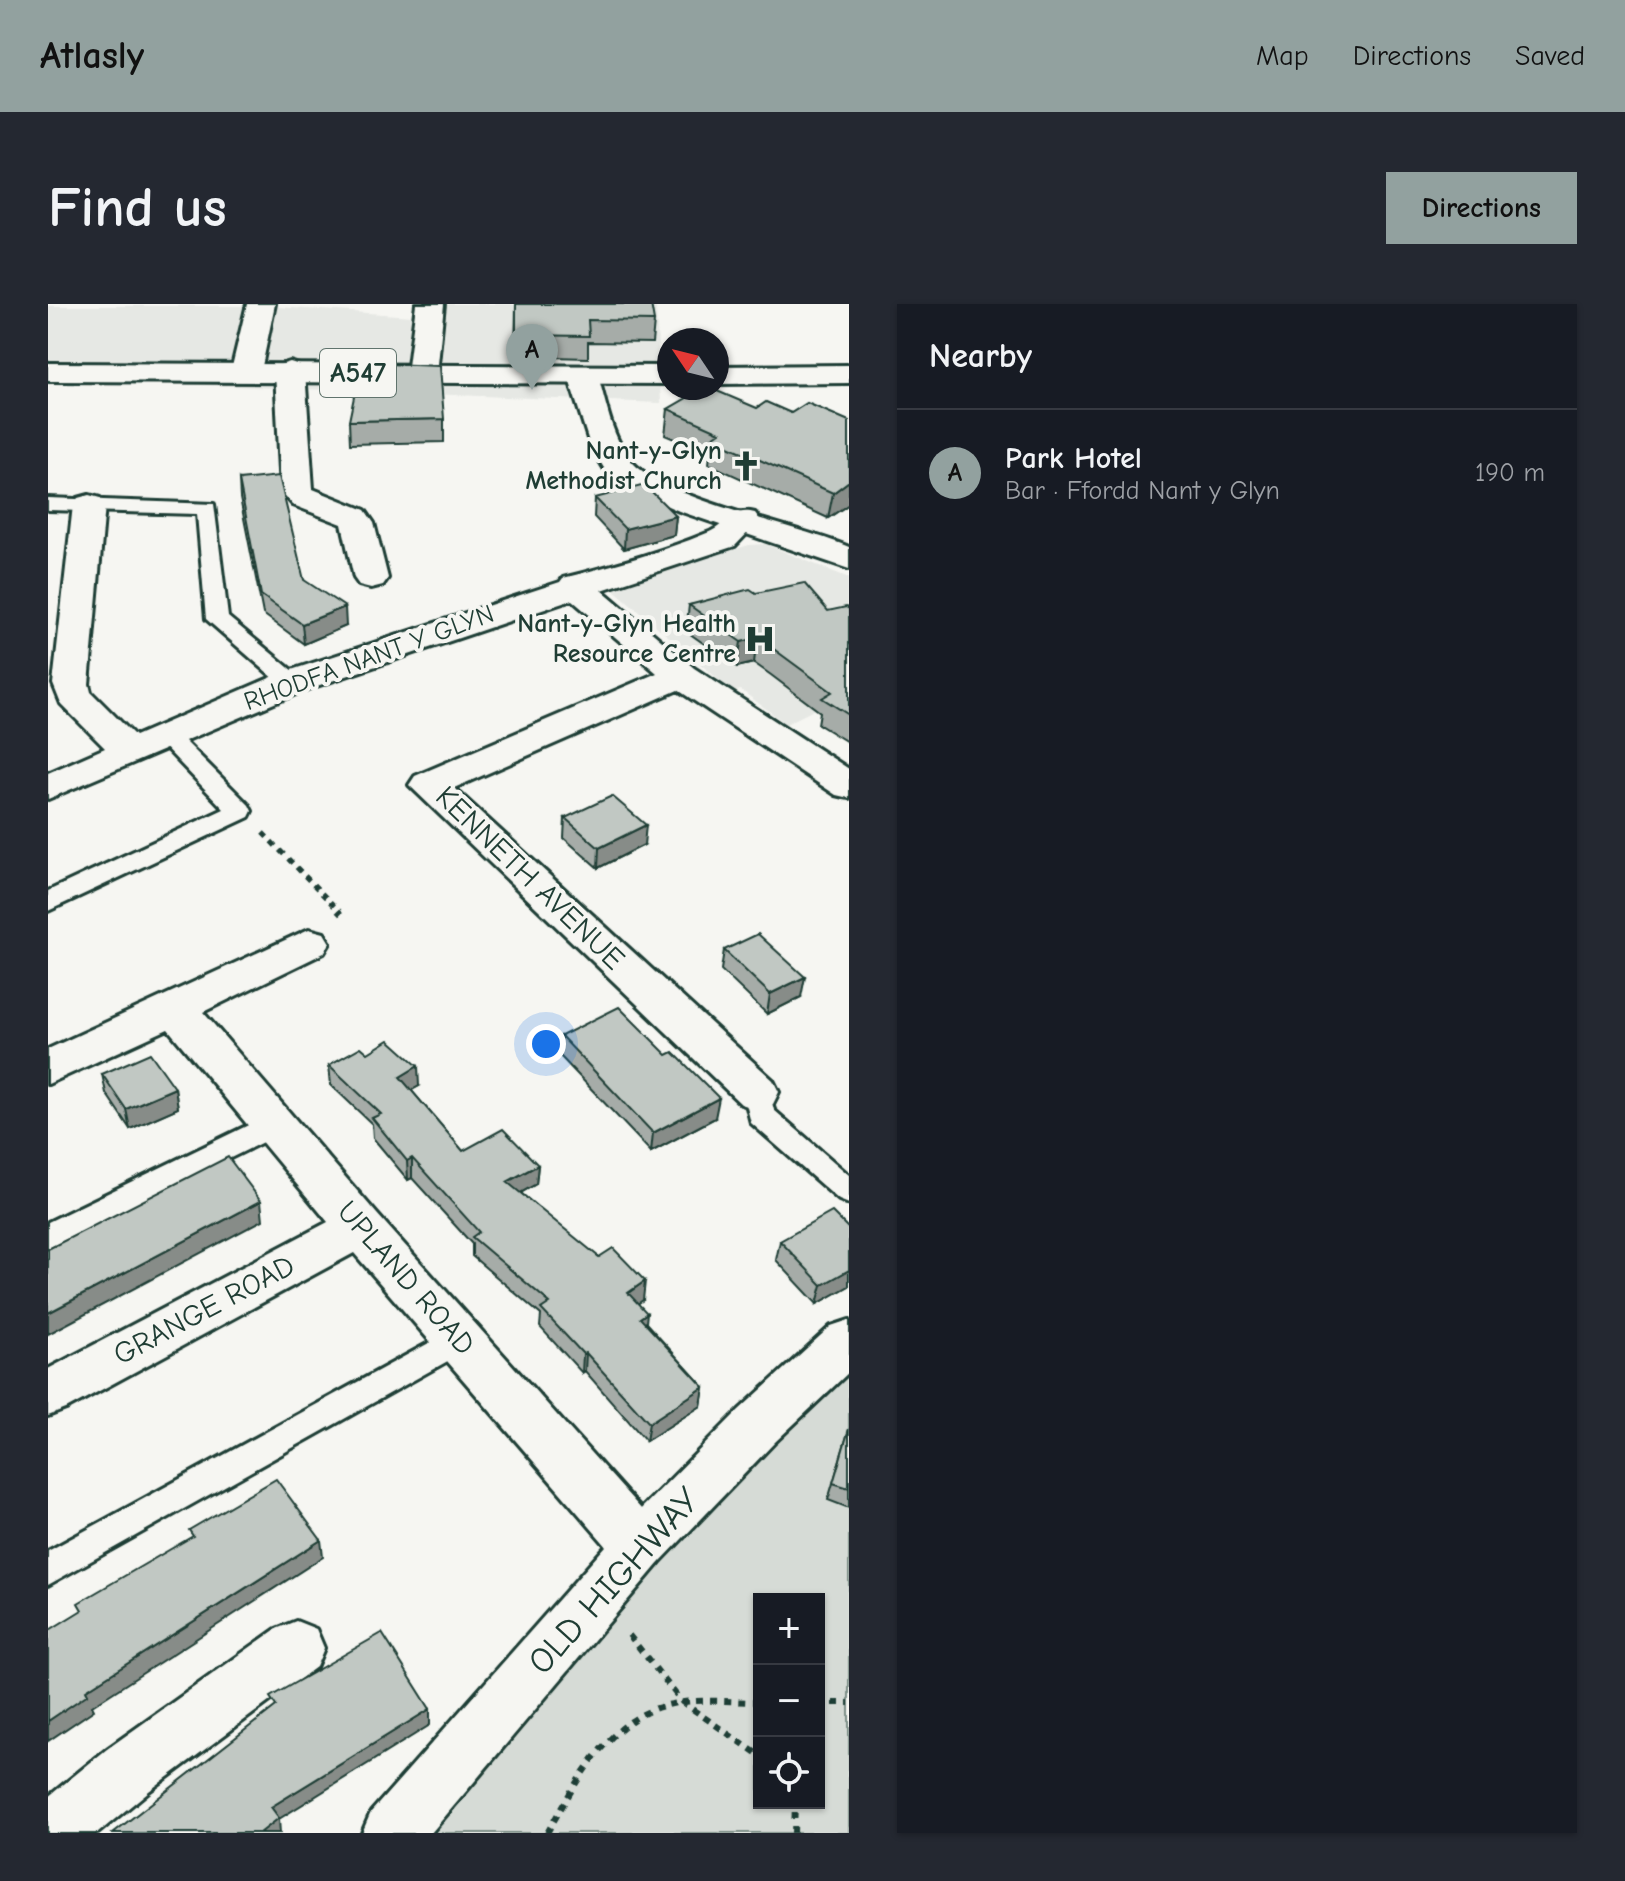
<!DOCTYPE html>
<meta charset="utf-8">
<style>
:root{--surface:#171b24;--page:#242831;--text:#f1f3f6;--muted:#9ea1a6;--line:#363941;--accent:#92a19f}
body{margin:0;font-family:"Comic Neue",sans-serif;background:var(--page);color:var(--text)}
.controls{position:absolute;right:24px;bottom:24px;display:grid;overflow:hidden;border-radius:0px;box-shadow:0 2px 6px #0004}
.controls button{width:72px;height:72px;display:grid;place-items:center;padding:0;border:0;border-bottom:2px solid var(--line);background:var(--surface);color:var(--text);font:40px sans-serif}
.compass{position:absolute;left:609px;top:24px;width:72px;height:72px;border-radius:50%;background:var(--surface);box-shadow:0 2px 6px #0004;rotate:305deg}
.you{position:absolute;left:498px;top:740px;width:28px;height:28px;margin:-20px;border:6px solid #fff;border-radius:50%;background:#1a73e8;box-shadow:0 0 0 12px #1a73e833}
.badge{display:grid;place-items:center;width:52px;height:52px;border-radius:50%;background:var(--accent);color:#111;font-size:26px;font-weight:700}
.pin{position:absolute;translate:-50% -66px;filter:drop-shadow(0 2px 4px #0008)}
.pin::after{content:'';position:absolute;top:42px;width:28px;height:24px;background:inherit;clip-path:polygon(0 0,100% 0,50% 100%)}
.list{margin:0;padding:0;list-style:none}
h2{display:flex;justify-content:space-between;align-items:center;height:104px;margin:0;padding:0 32px;font-size:34px}
h2 small{font-size:26px;font-weight:400;color:var(--muted)}
.list li{display:grid;grid-template-columns:52px 1fr auto;gap:24px;align-items:center;box-sizing:border-box;height:128px;padding:0 32px;border-top:2px solid var(--line)}
.list b{display:block;font-size:30px;white-space:nowrap}
.list p{margin:0;font-size:26px;white-space:nowrap;color:var(--muted)}
.list em{font-size:26px;font-style:normal;color:var(--muted)}
.icon{flex:none;width:44px;height:44px;fill:none;stroke:currentColor;stroke-width:2;stroke-linecap:round;stroke-linejoin:round}
.map{position:relative;flex:none;width:801px;height:1529px;overflow:hidden;border-radius:0px}
header{display:flex;align-items:center;gap:48px;box-sizing:border-box;height:112px;padding:0 40px;background:var(--accent);color:#111}
header strong{font-size:38px}
nav{display:flex;gap:44px;margin-inline-start:auto;font-size:28px}
.intro{display:flex;align-items:center;justify-content:space-between;box-sizing:border-box;height:192px;padding:0 48px}
h1{margin:0;font-size:56px}
.button{padding:20px 36px;border-radius:0px;background:var(--accent);color:#111;font-size:28px;font-weight:700}
main{display:flex;gap:48px;padding:0 48px}
aside{flex:1;background:var(--surface);border-radius:0px;box-shadow:0 2px 6px #0004}
.map>svg:first-child{display:block}
.built{fill:#e6e8e4}
.green{fill:#d6dbd6;stroke:#7a8c85;stroke-width:2;fill-rule:evenodd}
.lines{fill:none;stroke-linecap:round;stroke-linejoin:round}
.lane-casing{stroke:#1f3d34;stroke-width:6}
.street-casing{stroke:#1f3d34;stroke-width:6}
.secondary-casing{stroke:#1f3d34;stroke-width:6}
.primary-casing{stroke:#1f3d34;stroke-width:6}
.path-far1{stroke:#1f3d34;stroke-width:5;stroke-dasharray:6 6;stroke-linecap:butt}
.path{stroke:#1f3d34;stroke-width:6;stroke-dasharray:7 7;stroke-linecap:butt}
.lane{fill:#f6f6f2;fill-rule:evenodd}
.street{fill:#f6f6f2;fill-rule:evenodd}
.secondary{fill:#f6f6f2;fill-rule:evenodd}
.primary{fill:#f6f6f2;fill-rule:evenodd}
.wall{fill:#a6aca8;stroke:#1f3d34;stroke-width:2}
.shaded-wall{fill:#878c88;stroke:#1f3d34;stroke-width:2}
.building{fill:#c1c8c3;stroke:#1f3d34;stroke-width:2}
.labels{text-anchor:middle;dominant-baseline:central;stroke-width:8;stroke-linejoin:round;paint-order:stroke}
.far-poi-label{font-size:26px;font-weight:bold;fill:#1f3d34;stroke:#f6f6f2;text-anchor:end}
.far-street-label{font-size:26px;fill:#1f3d34;stroke:#f6f6f2}
.shield{fill:#f6f6f2;stroke:#60746d;stroke-width:2}
.shield-label{font-size:28px;font-weight:bold;fill:#1f3d34}
.street-label{font-size:30px;fill:#1f3d34;stroke:#f6f6f2}
.near-street-label{font-size:36px;fill:#1f3d34;stroke:#f6f6f2}
</style>
<header>
<strong>Atlasly</strong>
<nav><a>Map</a><a>Directions</a><a>Saved</a></nav>
</header>
<div class="intro"><h1>Find us</h1><a class="button">Directions</a></div>
<main>
<div class="map">
<svg width="801" height="1529" viewBox="0 0 801 1529">
<rect width="100%" height="100%" fill="#f6f6f2"/>
<filter id="ink" filterUnits="userSpaceOnUse"><feTurbulence type="fractalNoise" baseFrequency=".0125" numOctaves="2"/><feDisplacementMap in="SourceGraphic" scale="16" xChannelSelector="R" yChannelSelector="G"/><feConvolveMatrix kernelMatrix="1 2 1 2 8 2 1 2 1" color-interpolation-filters="sRGB"/></filter>
<g filter="url(#ink)">
<path class="built" d="M 382,0 L 613,0 L 608,4 L 613,99 L 0,75 L 0,2 L 213,2 L 380,13 Z
M 717,240 L 801,274 L 801,388 L 738,420 L 693,386 L 685,388 L 564,284 L 701,241 Z"/>
<path class="green" d="M 801,1037 L 801,1529 L 344,1529 ZM 711,1295 L 771,1295 L 771,1499 L 711,1499 Z"/>
<g class="lines">
<g class="lane-casing">
<path id="lane" d="M 0,194 L 166,200 L 180,313 L 252,373 L 255,378 L 252,383 L 236,383 L 158,315 L 149,210 L 0,206 Z
M 119,425 L 127,427 L 201,501 L 204,507 L 201,513 L 0,607 L 0,587 L 176,505 L 111,437 L 107,432 L 111,427 Z
M 709,777 L 719,780 L 726,806 L 801,871 L 801,900 L 791,896 L 703,819 L 695,788 L 699,780 Z
M 225,809 L 235,812 L 239,820 L 235,828 L 0,944 L 0,918 Z
M 412,1022 L 423,1026 L 428,1035 L 423,1044 L 0,1281 L 0,1247 Z"/>
</g>
<g class="street-casing">
<path id="street" d="M 199,0 L 227,0 L 213,67 L 208,73 L 188,73 L 183,67 Z
M 368,0 L 396,0 L 389,70 L 384,76 L 364,76 L 359,70 Z
M 242,58 L 252,61 L 257,67 L 265,185 L 317,206 L 326,219 L 340,274 L 335,281 L 323,284 L 311,281 L 306,274 L 294,220 L 245,201 L 233,187 L 227,67 L 232,61 Z
M 41,191 L 52,194 L 57,201 L 41,380 L 43,388 L 87,432 L 231,370 L 512,278 L 515,274 C 563,262 613,248 659,229 C 679,222 682,203 707,209 L 712,216 L 687,242 L 554,286 L 646,364 L 801,465 L 801,494 L 788,491 L 630,386 L 406,484 L 725,776 L 731,788 L 725,800 L 709,805 L 693,800 L 361,481 L 367,472 L 609,369 L 524,296 L 257,386 L 0,495 L 0,469 L 57,444 L 13,400 L 5,380 L 25,201 L 30,194 Z
M 261,625 L 276,629 L 282,639 L 276,649 L 155,708 L 329,910 L 611,1225 L 619,1242 L 611,1259 L 592,1267 L 573,1259 L 306,949 L 18,1105 L 0,1112 L 0,1065 L 280,918 L 120,725 L 0,780 L 0,745 Z
M 248,1317 L 268,1325 L 276,1344 L 268,1363 L 101,1487 L 50,1529 L 0,1529 L 0,1493 L 59,1445 L 228,1325 Z"/>
</g>
<g class="secondary-casing">
<path id="secondary" d="M 535,63 L 545,66 L 550,72 C 558,98 563,130 580,153 C 609,195 750,221 801,243 L 801,265 L 631,207 L 575,182 L 559,169 L 542,141 L 520,72 L 525,66 Z
M 801,1016 L 801,1068 L 727,1138 L 611,1259 L 383,1529 L 314,1529 L 323,1508 L 573,1225 L 691,1106 L 783,1022 Z"/>
</g>
<g class="primary-casing">
<path id="primary" d="M 0,59 L 621,62 L 621,80 L 0,77 Z
M 801,61 L 801,79 L 669,80 L 669,62 Z"/>
</g>
<path class="path-far1" d="M 215,529 L 292,608 L 287,613"/>
<path class="path" d="M 581,1331 L 634,1398 L 711,1451
M 771,1399 L 801,1399
M 499,1529 C 526,1482 557,1420 612,1403 C 644,1393 679,1398 711,1398
M 746,1529 L 747,1499"/>
<use href="#lane" class="lane"/>
<use href="#street" class="street"/>
<use href="#secondary" class="secondary"/>
<use href="#primary" class="primary"/>
</g>
<path class="wall" d="M 468,0 L 606,17 L 604,39 L 540,38 L 540,54 L 467,52 Z
M 709,104 L 801,117 L 801,200 L 780,214 L 661,160 L 662,150 L 617,131 L 620,105 Z
M 396,115 L 396,138 L 302,140 L 301,117 Z
M 191,176 L 256,276 L 298,322 L 256,340 L 215,310 L 192,194 Z
M 547,194 L 628,212 L 626,231 L 576,245 L 546,213 Z
M 708,289 L 780,307 L 801,305 L 801,439 L 770,420 L 772,408 L 723,371 L 706,359 L 689,363 L 638,327 L 641,301 Z
M 517,514 L 596,541 L 550,564 L 516,534 Z
M 676,646 L 753,693 L 719,710 L 673,666 Z
M 513,732 L 667,814 L 603,848 L 512,752 Z
M 281,761 L 371,782 L 363,786 L 415,847 L 490,861 L 488,880 L 473,889 L 595,996 L 590,999 L 598,1019 L 656,1083 L 653,1102 L 598,1137 L 537,1067 L 534,1069 L 492,1023 L 493,1011 L 424,952 L 424,940 L 364,874 L 360,876 L 325,834 L 324,820 L 283,781 Z
M 54,770 L 127,784 L 130,804 L 82,825 L 58,789 Z
M 801,925 L 801,982 L 769,1000 L 728,956 L 732,937 Z
M 801,1125 L 801,1204 L 780,1196 Z"/>
<path class="shaded-wall" d="M 801,177 L 801,200 L 780,214 L 785,189 Z
M 628,212 L 626,231 L 576,245 L 577,225 Z
M 297,303 L 298,322 L 256,340 L 254,320 Z
M 709,334 L 706,359 L 689,363 L 693,338 Z
M 598,521 L 596,541 L 550,564 L 551,544 Z
M 757,673 L 753,693 L 719,710 L 722,690 Z
M 370,762 L 371,782 L 352,793 L 352,773 Z
M 127,784 L 130,804 L 82,825 L 78,805 Z
M 671,794 L 667,814 L 603,848 L 605,829 Z
M 364,854 L 364,874 L 360,876 L 359,857 Z
M 490,861 L 488,880 L 458,897 L 459,878 Z
M 213,897 L 215,916 L 0,1030 L 0,1009 Z
M 801,966 L 801,982 L 769,1000 L 774,981 Z
M 597,977 L 595,996 L 578,1008 L 580,989 Z
M 599,1009 L 597,1028 L 592,1014 Z
M 538,1049 L 537,1067 L 534,1069 L 535,1050 Z
M 656,1083 L 653,1102 L 598,1137 L 601,1119 Z
M 273,1236 L 275,1253 L 44,1402 L 46,1406 L 0,1437 L 0,1417 L 38,1386 Z
M 382,1405 L 382,1421 L 231,1515 L 232,1529 L 212,1529 L 223,1503 Z"/>
<path class="building" d="M 468,0 L 603,0 L 606,17 L 540,16 L 541,32 L 468,31 Z
M 313,59 L 392,62 L 396,115 L 301,117 Z
M 656,84 L 662,84 L 709,104 L 718,98 L 743,109 L 759,99 L 801,117 L 801,177 L 785,189 L 663,134 L 672,128 L 620,105 Z
M 231,172 L 256,276 L 297,303 L 254,320 L 213,291 L 191,176 Z
M 597,181 L 628,212 L 577,225 L 547,194 Z
M 756,279 L 780,307 L 798,303 L 801,305 L 801,411 L 774,394 L 784,388 L 727,346 L 709,334 L 693,338 L 641,301 L 702,285 L 708,289 Z
M 564,492 L 598,521 L 551,544 L 517,514 Z
M 710,630 L 757,673 L 722,690 L 676,646 Z
M 571,703 L 619,751 L 625,748 L 671,794 L 605,829 L 513,732 Z
M 341,736 L 370,762 L 352,773 L 415,847 L 455,825 L 490,861 L 459,878 L 551,953 L 565,944 L 597,977 L 580,989 L 599,1009 L 592,1014 L 656,1083 L 601,1119 L 538,1049 L 535,1050 L 493,1005 L 502,999 L 424,933 L 431,928 L 364,854 L 359,857 L 324,814 L 333,810 L 281,761 L 313,743 L 320,749 Z
M 102,749 L 127,784 L 78,805 L 54,770 Z
M 180,853 L 213,897 L 0,1009 L 0,945 Z
M 784,908 L 801,925 L 801,966 L 774,981 L 732,937 Z
M 801,1125 L 801,1184 L 785,1179 Z
M 228,1175 L 273,1236 L 38,1386 L 40,1390 L 0,1417 L 0,1327 L 34,1306 L 30,1299 L 145,1232 L 141,1226 Z
M 334,1329 L 382,1405 L 223,1503 L 231,1514 L 212,1529 L 65,1529 L 228,1402 L 222,1393 Z"/>
</g>
<defs>
<g id="church-bare" transform="scale(2.4)"><path d="M-1.2-6h2.4v3.5h3.3v2.4h-3.3V6h-2.4V-.1h-3.3v-2.4h3.3Z" fill="#1f3d34" stroke="#f6f6f2" stroke-width="2.5" paint-order="stroke"/></g>
<g id="hospital-bare" transform="scale(2.4)"><path d="M-5-5h3v3.5h4V-5h3V5h-3V1.5h-4V5h-3Z" fill="#1f3d34" stroke="#f6f6f2" stroke-width="2.5" paint-order="stroke"/></g>
</defs>
<g fill-rule="evenodd">
<use href="#church-bare" x="698" y="162"/>
<use href="#hospital-bare" x="712" y="335"/>
</g>
<g class="labels">
<g class="far-poi-label">
<text x="674" y="147">Nant-y-Glyn<tspan x="674" dy="30">Methodist Church</tspan></text>
<text x="688" y="320">Nant-y-Glyn Health<tspan x="688" dy="30">Resource Centre</tspan></text>
</g>
<g class="far-street-label">
<text transform="translate(321 354) rotate(-20)">RHODFA NANT Y GLYN</text>
</g>
<rect class="shield" x="272" y="45" width="76" height="48" rx="6"/>
<g class="shield-label">
<text x="310" y="69">A547</text>
</g>
<g class="street-label">
<text transform="translate(482 574) rotate(44)">KENNETH AVENUE</text>
<text transform="translate(358 974) rotate(49)">UPLAND ROAD</text>
<text transform="translate(156 1006) rotate(-28)">GRANGE ROAD</text>
</g>
<g class="near-street-label">
<text transform="translate(566 1277) rotate(-48)">OLD HIGHWAY</text>
</g>
</g>
</svg>
<div class="controls">
<button>+</button>
<button>−</button>
<button><svg class="icon" aria-label="locate" viewBox="0 0 24 24"><circle cx="12" cy="12" r="6"/><path d="M12 2v4M12 18v4M2 12h4M18 12h4"/></svg></button>
</div>
<svg class="compass" viewBox="-18 -18 36 36"><path d="M0-13l5 13h-10z" fill="#e53935"/><path d="M0 13l5-13h-10z" fill="#9ea1a6"/></svg>
<div class="you"></div>
<div class="pin badge" style="left:484px;top:86px">A</div>
</div>
<aside>
<h2>Nearby<small></small></h2>
<ul class="list">
<li><span class="badge">A</span><div><b>Park Hotel</b><p>Bar · Ffordd Nant y Glyn</p></div><em>190 m</em></li>
</ul>
</aside>
</main>
